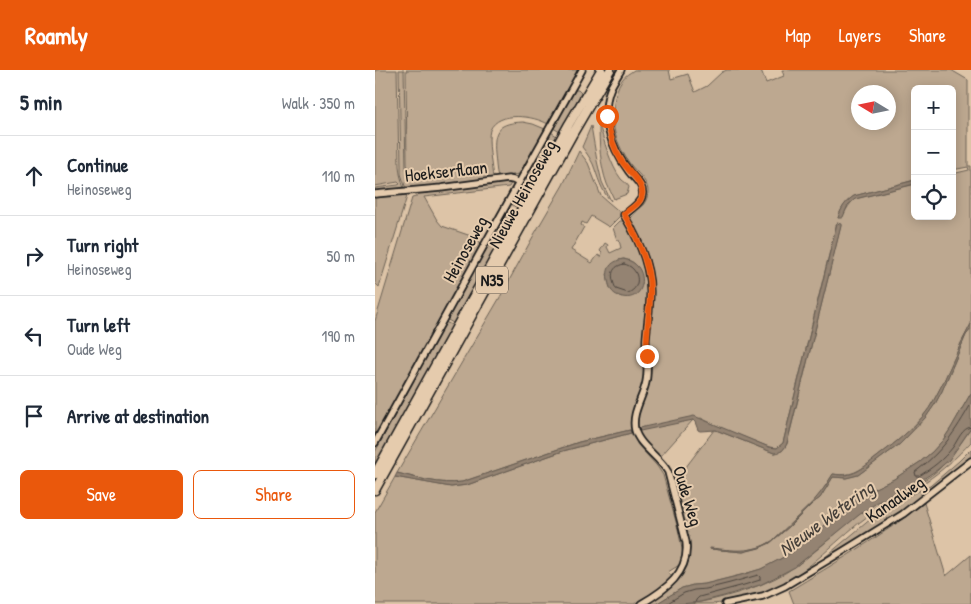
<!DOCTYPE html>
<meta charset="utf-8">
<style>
:root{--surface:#fff;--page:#f6f6f7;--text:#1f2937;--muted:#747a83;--line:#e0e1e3;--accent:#ea580c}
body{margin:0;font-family:"Patrick Hand",sans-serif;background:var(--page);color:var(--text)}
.controls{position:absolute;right:15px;top:15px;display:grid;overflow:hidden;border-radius:8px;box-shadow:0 2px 12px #0003}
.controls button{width:45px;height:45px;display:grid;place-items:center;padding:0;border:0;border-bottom:1px solid var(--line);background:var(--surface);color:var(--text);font:25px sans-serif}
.compass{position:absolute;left:476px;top:15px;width:45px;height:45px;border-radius:50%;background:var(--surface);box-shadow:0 2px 12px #0003;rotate:280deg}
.stop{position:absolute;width:15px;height:15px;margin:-11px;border:4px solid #ea580c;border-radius:50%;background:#fff}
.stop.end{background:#ea580c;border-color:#fff;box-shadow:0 1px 5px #0008}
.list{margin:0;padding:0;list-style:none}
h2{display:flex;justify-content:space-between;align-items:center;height:65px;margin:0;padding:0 20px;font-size:21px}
h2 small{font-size:16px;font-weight:400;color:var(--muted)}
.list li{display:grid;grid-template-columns:32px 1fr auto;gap:15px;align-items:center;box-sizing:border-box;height:80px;padding:0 20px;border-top:1px solid var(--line)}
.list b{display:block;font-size:19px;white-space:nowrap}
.list p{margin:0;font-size:16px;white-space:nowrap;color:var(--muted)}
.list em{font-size:16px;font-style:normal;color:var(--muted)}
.actions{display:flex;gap:10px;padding:15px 20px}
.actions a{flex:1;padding:11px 0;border:1px solid var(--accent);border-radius:8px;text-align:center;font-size:18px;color:var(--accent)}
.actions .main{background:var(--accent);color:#fff}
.icon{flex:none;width:28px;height:28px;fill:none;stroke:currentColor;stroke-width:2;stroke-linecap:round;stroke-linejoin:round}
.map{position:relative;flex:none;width:596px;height:534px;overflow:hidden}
header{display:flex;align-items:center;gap:30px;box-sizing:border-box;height:70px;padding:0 25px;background:var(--accent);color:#fff}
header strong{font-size:24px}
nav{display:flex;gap:28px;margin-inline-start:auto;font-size:18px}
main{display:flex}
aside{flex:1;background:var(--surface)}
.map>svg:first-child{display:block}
.green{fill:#bda890;stroke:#6c6256;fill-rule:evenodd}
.water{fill:#948372;stroke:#645a50}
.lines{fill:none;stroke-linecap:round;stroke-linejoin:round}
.shore{stroke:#4c453e;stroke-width:1}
.minor-casing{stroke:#1c1c1c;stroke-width:9}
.highway-casing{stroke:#1c1c1c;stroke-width:11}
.minor{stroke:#e5cbad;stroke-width:5.5}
.highway{stroke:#e5cbad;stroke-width:8}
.route{stroke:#ea580c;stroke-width:6}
.labels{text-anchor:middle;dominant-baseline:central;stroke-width:4;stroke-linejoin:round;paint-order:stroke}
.shield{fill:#e5cbad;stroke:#585048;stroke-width:1}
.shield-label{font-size:16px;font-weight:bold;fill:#1c1c1c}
.street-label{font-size:18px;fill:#1c1c1c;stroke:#e5cbad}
.water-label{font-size:19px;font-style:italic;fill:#46403a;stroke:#e5cbad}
</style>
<header>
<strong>Roamly</strong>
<nav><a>Map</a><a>Layers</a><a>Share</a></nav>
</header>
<main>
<aside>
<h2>5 min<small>Walk · 350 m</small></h2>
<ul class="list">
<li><svg class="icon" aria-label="ahead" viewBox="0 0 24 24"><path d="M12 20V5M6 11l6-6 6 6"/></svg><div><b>Continue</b><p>Heinoseweg</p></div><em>110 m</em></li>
<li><svg class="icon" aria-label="right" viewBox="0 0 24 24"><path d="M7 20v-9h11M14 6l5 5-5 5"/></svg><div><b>Turn right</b><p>Heinoseweg</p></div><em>50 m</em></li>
<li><svg class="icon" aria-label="left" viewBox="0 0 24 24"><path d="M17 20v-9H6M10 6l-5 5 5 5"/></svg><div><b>Turn left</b><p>Oude Weg</p></div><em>190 m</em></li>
<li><svg class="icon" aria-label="arrive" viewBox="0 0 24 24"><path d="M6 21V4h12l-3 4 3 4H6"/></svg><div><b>Arrive at destination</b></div></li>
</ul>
<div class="actions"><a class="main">Save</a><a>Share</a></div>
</aside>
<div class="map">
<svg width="596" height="534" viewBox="0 0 596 534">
<rect width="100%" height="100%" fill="#ddc4a7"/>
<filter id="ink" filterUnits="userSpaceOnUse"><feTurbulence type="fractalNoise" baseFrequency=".02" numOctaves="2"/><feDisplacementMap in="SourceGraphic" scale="10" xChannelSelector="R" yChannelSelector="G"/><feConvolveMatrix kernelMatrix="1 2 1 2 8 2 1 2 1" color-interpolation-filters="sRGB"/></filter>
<g filter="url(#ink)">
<path class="green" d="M 0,0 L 22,0 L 24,96 L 25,104 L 29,119 L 0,122 L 0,118 L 23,115 L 25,114 L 23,112 L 0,116 Z
M 24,0 L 29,0 L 31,99 L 38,112 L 39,111 L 33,100 L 32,94 L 31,0 L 204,0 L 173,54 C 159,46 124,40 115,60 C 112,69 117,98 118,108 L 31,119 L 26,104 L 26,96 Z
M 259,0 L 294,0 L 296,9 L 313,4 L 320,22 L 332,16 L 347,2 L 352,0 L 386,0 L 391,13 L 409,6 L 407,0 L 576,0 L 593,10 L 593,96 L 596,96 L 596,254 C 582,278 573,306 559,330 C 547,353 522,371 502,387 C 486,399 479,407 458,404 L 449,418 L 441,429 L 397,471 L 386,477 L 368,481 L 335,479 L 368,482 L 384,478 L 395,473 L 415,456 L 438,433 L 445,428 L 458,407 L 471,408 L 483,405 L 525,374 L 551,347 L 560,334 L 567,321 L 591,265 L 596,259 L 596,323 L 576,358 L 568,370 L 557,382 L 545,392 L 519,409 L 492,422 L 425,476 L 402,491 L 386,499 L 366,505 L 330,514 L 318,515 L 307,518 L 281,534 L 269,534 C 275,530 284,526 290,521 C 298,514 313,494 314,483 L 298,414 L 339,360 L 341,360 L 399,383 L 407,381 L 412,374 L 466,155 L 462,153 L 461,156 L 408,373 L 402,378 L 394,377 L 346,358 L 326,348 L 318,350 L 285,387 L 266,367 L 262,361 L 261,352 L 263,341 L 273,313 L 274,249 L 272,188 L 263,164 L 255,148 C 263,141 274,132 273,120 C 272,110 261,102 255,94 C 249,85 243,74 240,63 C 236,49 238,22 247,10 C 250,5 255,3 259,0 ZM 540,19 L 577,19 L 577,100 L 593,97 L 594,100 L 577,104 L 577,146 L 540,146 L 540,114 L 480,129 C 472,135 471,144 463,148 C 466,138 471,131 479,126 L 540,110 ZM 483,22 L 514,22 L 514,52 L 483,52 Z
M 199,20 L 203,20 L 206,23 L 185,62 L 178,58 Z
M 148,52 L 158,54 L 170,59 L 145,104 L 123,107 C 121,100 121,92 120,84 C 118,59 124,53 148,52 Z
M 224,53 C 228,69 236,96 246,109 C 249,112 252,113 254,117 L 252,124 L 239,129 C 237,124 234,119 232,114 C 225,95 224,73 224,53 Z
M 216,56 L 222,91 L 227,112 L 236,131 C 226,121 223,107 218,94 C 215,88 211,82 207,77 Z
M 176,62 L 183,67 L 143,139 L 136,134 Z
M 204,81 L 213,93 L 226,126 L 247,144 L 234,157 L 216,146 L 211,154 L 207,152 L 206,155 L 209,157 L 196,180 L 217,193 L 223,185 L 226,187 L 227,183 L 225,181 L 230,173 L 233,175 L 232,177 L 235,183 L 246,178 L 244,170 L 242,170 L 238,158 L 245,151 L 250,151 C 264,174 273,200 272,227 C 272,242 268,257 268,273 C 268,285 271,298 269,311 C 267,321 260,330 259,340 C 258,351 263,363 262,374 L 282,396 L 288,405 L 303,459 L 308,484 L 307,491 L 306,494 L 293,502 L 297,507 L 282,520 L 259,534 L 0,534 L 0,442 L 20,407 L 76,417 L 92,415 L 188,381 L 256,363 L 255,360 L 204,372 L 87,412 C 65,415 43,408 22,403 L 124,229 L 160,163 L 188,115 ZM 249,189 C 257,191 261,193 265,201 L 247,227 C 233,221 235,217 232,204 L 243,190 Z
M 137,111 L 134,117 L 49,127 L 62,150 L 67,156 L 99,167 L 106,173 L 73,237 L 0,369 L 0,251 L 37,128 L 41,127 L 41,122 Z
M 33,123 L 4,217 L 0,213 L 0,127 Z
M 133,138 L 141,142 L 80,254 L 71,249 L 131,139 Z
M 70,252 L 79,256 L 0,399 L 0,382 Z
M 596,358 L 596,372 C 582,387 567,401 550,412 C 532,423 513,431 497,443 C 463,467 435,502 397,520 C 383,527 353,533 337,534 C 327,534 317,534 307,534 C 313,533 319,533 326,532 C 357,526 396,514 421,496 C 449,476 473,450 502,432 C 522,421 546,415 563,400 C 574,390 588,371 596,358 Z
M 596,379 L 596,386 L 565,411 L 510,453 L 449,488 L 503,443 L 532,426 L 555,416 L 584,391 Z
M 549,433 L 571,506 L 596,485 L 596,534 L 419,534 L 414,521 C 460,493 507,466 549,433 Z"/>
<path class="water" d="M 540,110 L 540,114 L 480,129 L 473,135 L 468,147 L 466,148 L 463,148 C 466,138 471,131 479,126 Z
M 462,153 L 466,154 L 466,156 L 412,373 C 410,379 406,383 399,383 L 341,360 L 325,361 L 323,360 L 320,352 L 318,350 L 265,361 L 264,358 L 319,346 L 394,377 L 402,378 L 408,373 Z
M 248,189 C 277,193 272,236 244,226 C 236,223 235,218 233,211 C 231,198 235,192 248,189 Z
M 596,254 L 596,259 L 591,265 L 567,321 L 560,334 L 551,347 L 525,374 L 483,405 L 471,408 L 458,407 L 445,428 L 438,433 L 415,456 L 395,473 L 384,478 L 368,482 L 335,479 L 335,478 C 358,480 376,484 397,471 C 419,451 443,431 458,404 C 479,408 486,399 502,387 C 522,371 547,353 559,330 C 573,306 582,278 596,254 Z
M 596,323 L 596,358 L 574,390 L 562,400 L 548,409 L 503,432 L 484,445 L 420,497 L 385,515 L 349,526 L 325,532 L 307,534 L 281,534 L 307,518 L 318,515 L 330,514 L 366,505 L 386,499 L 411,486 L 492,422 L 519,409 L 545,392 L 557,382 L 568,370 L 576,358 Z
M 255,360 L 256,363 L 188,381 L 92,415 L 76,417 L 20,407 L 22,403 C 43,408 65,415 87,412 L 204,372 Z"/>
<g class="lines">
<path class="shore" d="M 249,194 C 264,197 268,217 253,223 L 241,219 C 236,208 234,197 249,194 Z
M 596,334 C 580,362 567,382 540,402 L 541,406 L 544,406 C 557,398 568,390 578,377 C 583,370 587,358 596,357
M 291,534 L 309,523 L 319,520 L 331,519 L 355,513 L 383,505 L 385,507 L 385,510 L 369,515 L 324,527 L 321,530 L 320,534"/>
<g class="minor-casing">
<path id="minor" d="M 246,0 C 243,5 239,11 236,17 C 224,45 236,77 253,100 C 258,108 270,115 267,126 C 265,134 255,140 249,145 C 263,168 276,196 275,224 C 275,239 272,254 271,270 C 271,283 274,298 271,312 C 268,328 256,343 260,360 C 264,376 285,387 293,402 L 311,472 C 315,503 290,520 266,534
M 0,124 L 66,118 L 133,109 L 138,110 L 144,113
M 0,373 L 132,134 L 207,0
M 350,534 L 388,526 L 410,516 L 465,483 L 528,444 L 596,391"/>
</g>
<g class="highway-casing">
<path id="highway" d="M 0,404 L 194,54 L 226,0
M 0,420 L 197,65 L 235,0"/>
</g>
<use href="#minor" class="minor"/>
<use href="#highway" class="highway"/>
</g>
</g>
<g class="lines" filter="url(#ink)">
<path class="route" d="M 232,46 C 234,62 237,76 246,90 C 252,100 270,115 267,125 C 266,134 255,139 249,144 C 263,168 276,197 275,224 C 275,245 270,265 272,286"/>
</g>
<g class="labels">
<rect class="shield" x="101" y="196.5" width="32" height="27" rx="4"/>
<g class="shield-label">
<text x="117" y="210">N35</text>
</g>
<g class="street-label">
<text transform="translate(71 101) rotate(-6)">Hoekserflaan</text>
<text transform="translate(147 124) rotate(-61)">Nieuwe Heinoseweg</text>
<text transform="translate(90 179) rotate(-61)">Heinoseweg</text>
<text transform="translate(313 426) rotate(73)">Oude Weg</text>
<text transform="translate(520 429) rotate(-35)">Kanaalweg</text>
</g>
<g class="water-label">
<text transform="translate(451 448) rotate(-36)">Nieuwe Wetering</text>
</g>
</g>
</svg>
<div class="controls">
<button>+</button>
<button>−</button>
<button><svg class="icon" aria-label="locate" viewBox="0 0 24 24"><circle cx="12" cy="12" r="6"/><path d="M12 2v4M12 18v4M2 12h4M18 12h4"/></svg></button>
</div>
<svg class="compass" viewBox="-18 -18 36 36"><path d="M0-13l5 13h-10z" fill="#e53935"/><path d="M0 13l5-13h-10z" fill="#747a83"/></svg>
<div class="stop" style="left:232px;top:46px"></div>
<div class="stop end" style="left:272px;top:286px"></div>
</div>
</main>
